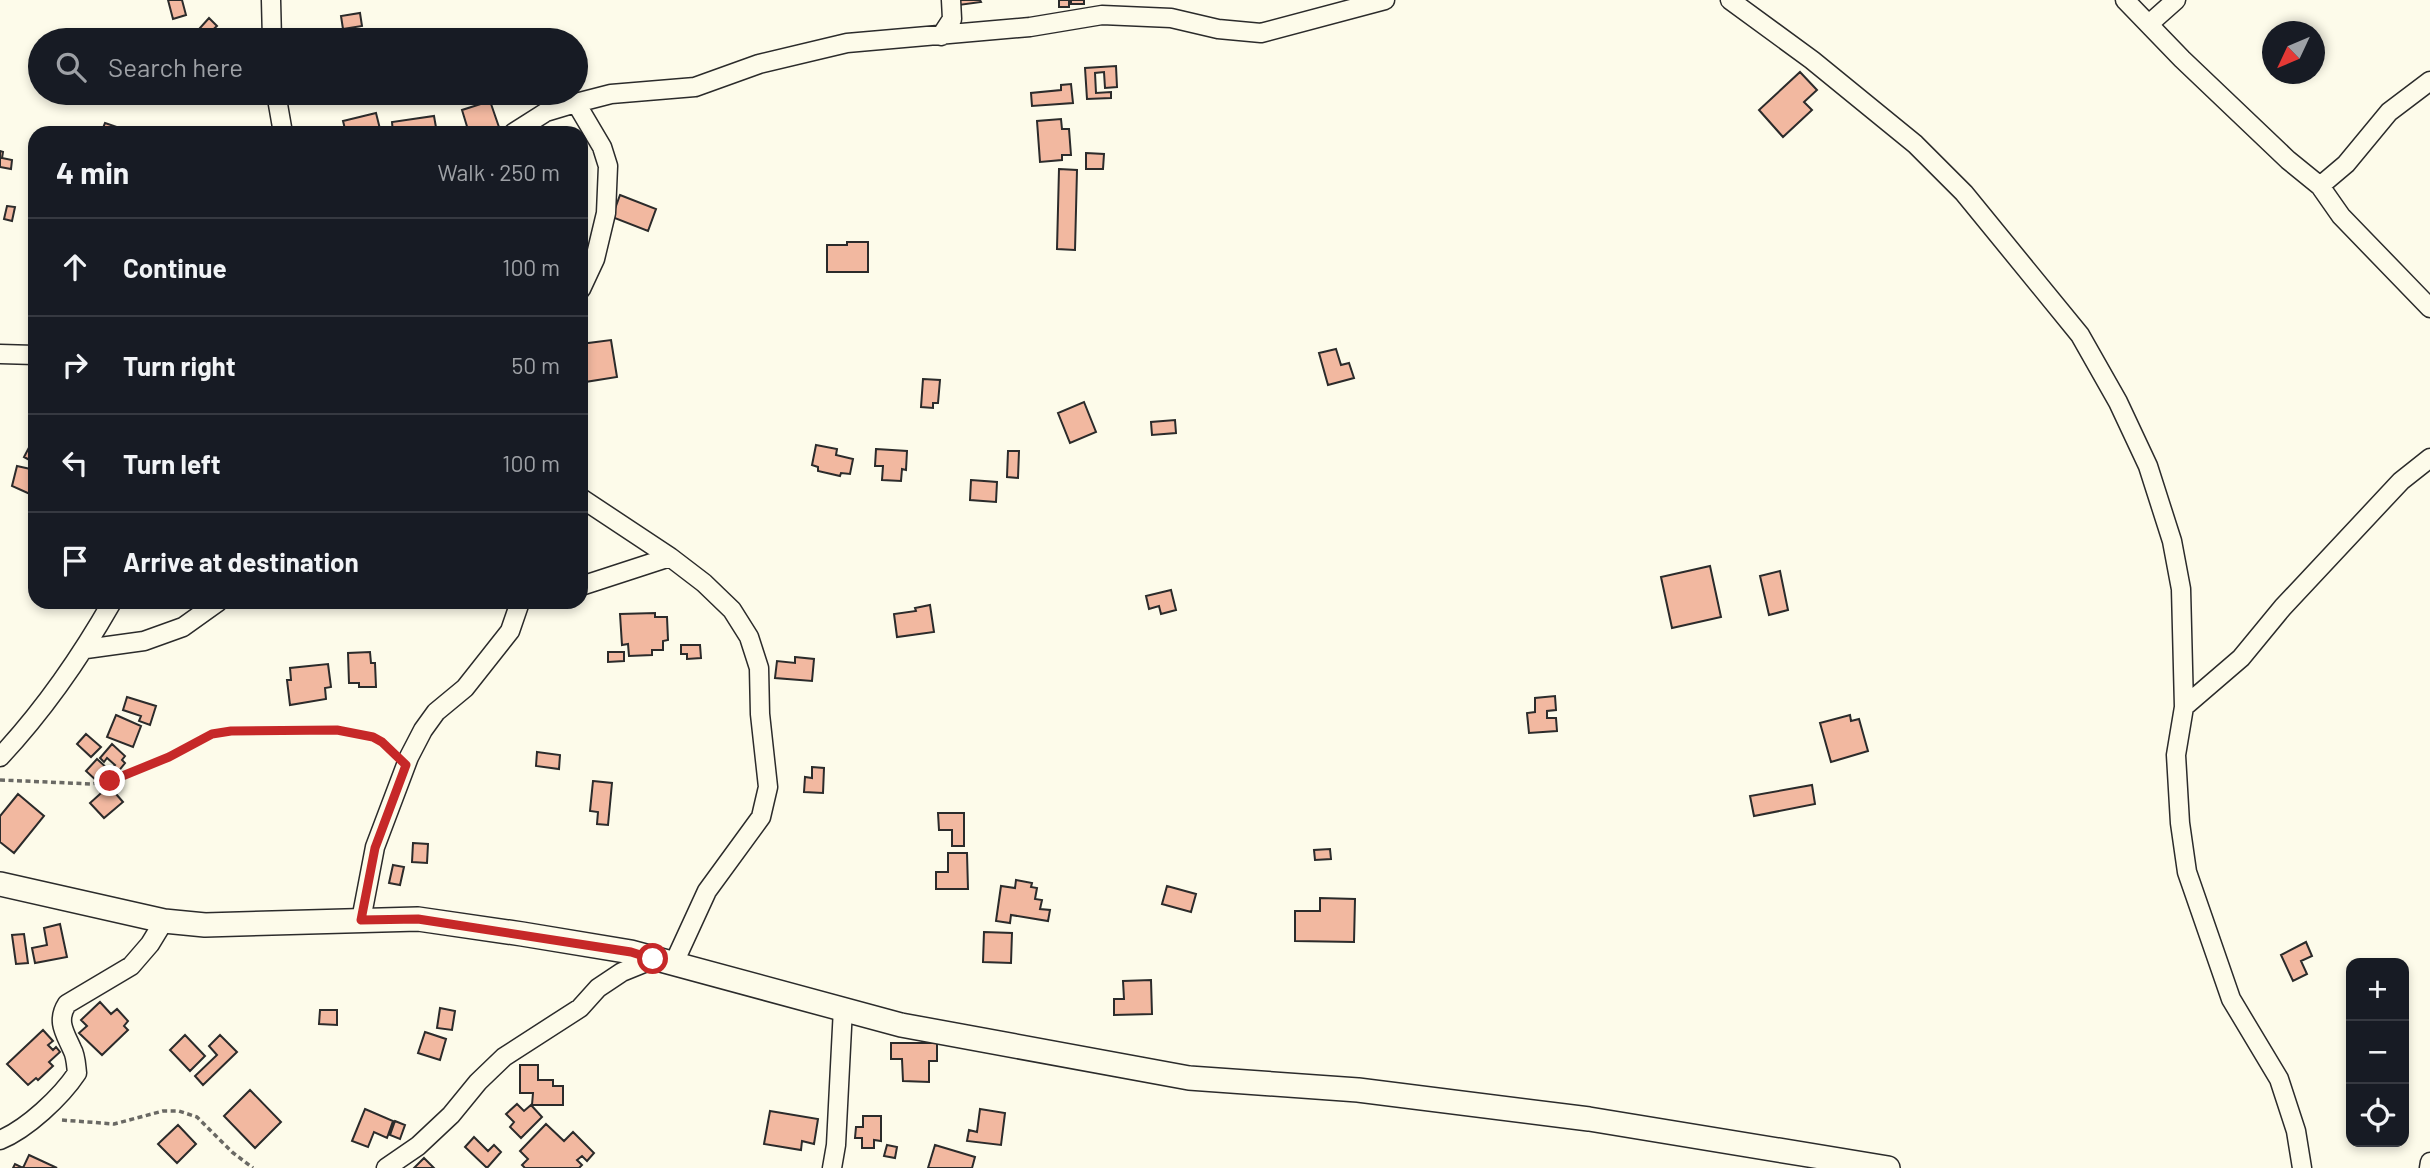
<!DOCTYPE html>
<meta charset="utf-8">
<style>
:root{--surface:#171b24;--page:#242831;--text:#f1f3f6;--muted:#9ea1a6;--line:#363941}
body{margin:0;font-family:Barlow,sans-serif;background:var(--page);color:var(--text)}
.controls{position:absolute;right:21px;bottom:21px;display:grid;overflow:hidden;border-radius:14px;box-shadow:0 4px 10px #0003}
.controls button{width:63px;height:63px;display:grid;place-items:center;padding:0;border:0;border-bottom:2px solid var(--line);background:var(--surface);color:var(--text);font:35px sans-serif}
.compass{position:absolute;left:2262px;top:21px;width:63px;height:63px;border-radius:50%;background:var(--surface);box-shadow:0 4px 10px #0003;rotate:226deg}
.stop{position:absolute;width:21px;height:21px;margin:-16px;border:5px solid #c62828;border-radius:50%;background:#fff}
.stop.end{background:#c62828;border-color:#fff;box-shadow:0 2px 7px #0008}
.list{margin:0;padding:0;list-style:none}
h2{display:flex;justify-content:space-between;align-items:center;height:91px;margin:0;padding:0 28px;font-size:30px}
h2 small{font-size:23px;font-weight:400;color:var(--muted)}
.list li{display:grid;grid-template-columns:46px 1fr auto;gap:21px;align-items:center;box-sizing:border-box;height:98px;padding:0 28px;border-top:2px solid var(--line)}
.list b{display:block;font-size:26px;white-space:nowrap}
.list em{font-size:23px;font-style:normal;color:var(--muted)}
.icon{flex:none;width:38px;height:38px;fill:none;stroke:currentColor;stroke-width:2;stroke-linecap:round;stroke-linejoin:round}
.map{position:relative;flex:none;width:2430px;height:1168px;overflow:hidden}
.search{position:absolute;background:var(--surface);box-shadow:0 4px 10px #0003;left:28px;top:28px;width:560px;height:77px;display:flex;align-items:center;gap:18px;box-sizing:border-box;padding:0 24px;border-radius:38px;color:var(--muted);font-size:26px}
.panel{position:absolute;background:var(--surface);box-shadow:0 4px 10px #0003;left:28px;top:126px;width:560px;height:483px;border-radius:21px}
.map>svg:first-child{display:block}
.building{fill:#f2b8a0;stroke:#2b2b2b;stroke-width:2}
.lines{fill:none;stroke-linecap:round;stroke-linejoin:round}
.minor-casing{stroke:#2b2b2b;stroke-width:21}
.tertiary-casing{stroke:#2b2b2b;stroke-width:26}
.path{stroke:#6a6964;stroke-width:3.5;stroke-dasharray:5 3.5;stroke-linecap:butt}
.minor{stroke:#fdfbea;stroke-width:18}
.tertiary{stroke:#fdfbea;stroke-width:23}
.route{stroke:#c62828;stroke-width:9}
</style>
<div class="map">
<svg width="2430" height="1168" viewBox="0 0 2430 1168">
<rect width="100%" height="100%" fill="#fdfbea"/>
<path class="building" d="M 168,0 L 182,0 L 186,15 L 173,19 Z
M 958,0 L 980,0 L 981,2 L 959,5 Z
M 1059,0 L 1069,0 L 1069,7 L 1059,7 Z
M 1071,0 L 1084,0 L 1084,4 L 1071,4 Z
M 360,13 L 362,26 L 343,29 L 341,16 Z
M 209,18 L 217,26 L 207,35 L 200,28 Z
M 1116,66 L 1117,87 L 1105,88 L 1104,72 L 1095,73 L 1096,93 L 1111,92 L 1111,98 L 1087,99 L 1085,68 Z
M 1800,72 L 1817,90 L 1804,102 L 1812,110 L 1783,137 L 1759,110 Z
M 1071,84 L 1073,103 L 1032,106 L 1031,93 L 1061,90 L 1061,85 Z
M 490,101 L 500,130 L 491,133 L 469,133 L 462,110 Z
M 376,113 L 381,133 L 346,133 L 343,121 Z
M 434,116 L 437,133 L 393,133 L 392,122 Z
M 1061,119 L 1062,129 L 1069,129 L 1071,155 L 1062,155 L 1062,160 L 1040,162 L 1037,121 Z
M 105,123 L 120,128 L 118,133 L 101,133 Z
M 0,151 L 3,152 L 2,158 L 12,160 L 11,169 L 0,167 Z
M 1086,153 L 1104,154 L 1103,169 L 1086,169 Z
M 1059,169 L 1077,170 L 1075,250 L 1057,249 Z
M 620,195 L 656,209 L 648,231 L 612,217 Z
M 7,206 L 15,207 L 12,221 L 4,219 Z
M 847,242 L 868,242 L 868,272 L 827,272 L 827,245 L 847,245 Z
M 611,340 L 617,377 L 585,382 L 581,366 L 581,344 Z
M 1336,349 L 1341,365 L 1349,363 L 1354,378 L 1328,385 L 1319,353 Z
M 923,379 L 940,380 L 938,403 L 933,403 L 933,408 L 921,407 Z
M 1084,402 L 1096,432 L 1070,443 L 1058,413 Z
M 1175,420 L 1176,433 L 1152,435 L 1151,422 Z
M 35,436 L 35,463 L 24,457 Z
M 816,445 L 837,449 L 836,455 L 853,459 L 850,474 L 841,473 L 840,476 L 818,471 L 818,467 L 812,465 Z
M 876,449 L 907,451 L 906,470 L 902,469 L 901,481 L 882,480 L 883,466 L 875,466 Z
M 1008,451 L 1019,451 L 1018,478 L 1007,477 Z
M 17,466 L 35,470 L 30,494 L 12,486 Z
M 971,480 L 997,482 L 996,502 L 970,500 Z
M 1710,566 L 1721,617 L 1672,628 L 1661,577 Z
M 1780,571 L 1788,610 L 1769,615 L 1760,576 Z
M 1171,590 L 1176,610 L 1161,614 L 1159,606 L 1149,609 L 1146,596 Z
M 930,605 L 934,632 L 897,637 L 894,614 L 916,611 L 915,608 Z
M 655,613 L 655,617 L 667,617 L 668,640 L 663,641 L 663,650 L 652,650 L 652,655 L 629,656 L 628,644 L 622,645 L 620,614 Z
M 681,645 L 700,645 L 701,658 L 687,659 L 687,654 L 681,654 Z
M 370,652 L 371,663 L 375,663 L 376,687 L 359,687 L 359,683 L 349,683 L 348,653 Z
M 608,652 L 624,652 L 624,661 L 608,662 Z
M 795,657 L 814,659 L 812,681 L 775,678 L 777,661 L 795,663 Z
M 328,664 L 331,687 L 325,688 L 326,699 L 290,705 L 287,680 L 291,680 L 290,668 Z
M 1555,696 L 1556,710 L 1547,711 L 1547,718 L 1556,718 L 1557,731 L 1529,733 L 1527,713 L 1535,712 L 1535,698 Z
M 127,697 L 156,706 L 150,725 L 139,721 L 141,716 L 123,710 Z
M 116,715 L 141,726 L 133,747 L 107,737 Z
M 1850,715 L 1851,721 L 1859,719 L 1868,751 L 1831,762 L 1820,723 Z
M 86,734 L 101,747 L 91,757 L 77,744 Z
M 112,744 L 125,756 L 122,760 L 125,763 L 117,773 L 112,768 L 115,765 L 107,758 L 104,762 L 100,758 Z
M 537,752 L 560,755 L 559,769 L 536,766 Z
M 97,759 L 109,770 L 98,782 L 86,771 Z
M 812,767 L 824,768 L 823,793 L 804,792 L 805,777 L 812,778 Z
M 593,781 L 612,783 L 608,825 L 597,824 L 598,812 L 590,811 Z
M 1812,785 L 1815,804 L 1754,816 L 1750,796 Z
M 109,786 L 123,802 L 104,818 L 90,803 Z
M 18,794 L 44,816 L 14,853 L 0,842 L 0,816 Z
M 938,813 L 964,813 L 964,846 L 952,846 L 952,830 L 939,830 Z
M 413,843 L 428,844 L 427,863 L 412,862 Z
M 1330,849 L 1331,859 L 1315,860 L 1314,850 Z
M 948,853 L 967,853 L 968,889 L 936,889 L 936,872 L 948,872 Z
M 393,865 L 404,867 L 400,885 L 389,883 Z
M 1016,880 L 1032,883 L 1031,887 L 1037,888 L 1035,899 L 1042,900 L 1040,909 L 1050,910 L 1048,921 L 1011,915 L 1010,923 L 996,921 L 1001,886 L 1015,888 Z
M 1167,886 L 1196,894 L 1191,912 L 1162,904 Z
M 1320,898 L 1355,899 L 1354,942 L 1295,941 L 1295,911 L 1320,911 Z
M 60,924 L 67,957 L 35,963 L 32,948 L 47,945 L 44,928 Z
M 984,932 L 1012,933 L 1011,963 L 983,962 Z
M 24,934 L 28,963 L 16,964 L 12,935 Z
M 2306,942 L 2312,956 L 2301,961 L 2307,974 L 2293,981 L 2281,955 Z
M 1151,980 L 1152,1014 L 1114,1015 L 1114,999 L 1124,999 L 1123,981 Z
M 100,1002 L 111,1014 L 117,1009 L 128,1021 L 124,1026 L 128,1030 L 102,1055 L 79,1033 L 87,1026 L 81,1020 Z
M 440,1008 L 455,1011 L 452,1030 L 437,1028 Z
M 320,1010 L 337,1010 L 337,1025 L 319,1024 Z
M 43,1030 L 53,1041 L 48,1045 L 53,1050 L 56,1047 L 60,1052 L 49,1062 L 53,1066 L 38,1080 L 36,1078 L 28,1085 L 7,1064 Z
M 425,1032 L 446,1039 L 440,1060 L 418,1053 Z
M 185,1035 L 205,1056 L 190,1071 L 170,1050 Z
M 220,1035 L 237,1052 L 203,1085 L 195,1076 L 217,1055 L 209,1046 Z
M 891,1043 L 937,1043 L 937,1061 L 929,1061 L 929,1082 L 903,1081 L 902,1059 L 891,1059 Z
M 520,1065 L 538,1065 L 538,1080 L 553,1080 L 553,1086 L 563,1086 L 563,1105 L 532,1105 L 533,1093 L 520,1093 Z
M 250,1090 L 281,1122 L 255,1148 L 224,1116 Z
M 517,1104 L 524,1111 L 531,1105 L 542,1117 L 521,1138 L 510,1127 L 514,1122 L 506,1114 Z
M 365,1109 L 393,1121 L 387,1138 L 374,1132 L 368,1147 L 352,1141 Z
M 980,1109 L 1005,1113 L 1001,1145 L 967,1141 L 969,1130 L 977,1132 Z
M 770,1111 L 818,1119 L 814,1144 L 802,1141 L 801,1150 L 764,1144 Z
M 863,1116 L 881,1116 L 881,1141 L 874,1140 L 874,1148 L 862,1148 L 862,1138 L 855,1138 L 856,1127 L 863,1127 Z
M 395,1121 L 405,1125 L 400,1139 L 390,1135 Z
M 546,1124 L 564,1141 L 573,1132 L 594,1153 L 587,1161 L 582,1156 L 577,1160 L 582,1165 L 579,1168 L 525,1168 L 522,1165 L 528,1159 L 520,1151 Z
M 178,1125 L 196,1144 L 177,1163 L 158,1144 Z
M 474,1137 L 488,1151 L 494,1145 L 501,1152 L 487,1168 L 465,1147 Z
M 887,1145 L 897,1147 L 895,1158 L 884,1156 Z
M 935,1145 L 975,1157 L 972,1168 L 928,1168 Z
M 29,1155 L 57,1168 L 13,1168 L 15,1164 L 23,1168 Z
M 424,1158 L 434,1168 L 414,1168 Z"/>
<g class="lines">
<g class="minor-casing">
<path id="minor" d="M 271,0 L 272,40
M 1730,0 L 1812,60 L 1915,144 L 1964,193 L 2080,335 L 2118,402 L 2148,466 L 2172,541 L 2181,589 L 2184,707 L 2176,755 L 2180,823 L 2187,872 L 2231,999 L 2279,1079 L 2296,1131 L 2302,1168
M 2125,0 L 2182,59 L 2288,160 L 2320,186 L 2341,216 L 2430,308
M 2149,24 L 2176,0
M 941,36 L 952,19 L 951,0
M 276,93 L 283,133
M 576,103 L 602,147 L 608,166 L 606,213 L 595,259 L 581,289
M 513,133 L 546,112 L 576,103 L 611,94 L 695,87 L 759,64 L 847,43 L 1030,27 L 1102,15 L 1171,18 L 1218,29 L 1261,33 L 1385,0
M 2320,186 L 2346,164 L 2389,112 L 2430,81
M 0,354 L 35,355
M 581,498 L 670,557 L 704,583 L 732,610 L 749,637 L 759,668 L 760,714 L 768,787 L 761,817 L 707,891 L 673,965
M 581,586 L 670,557
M 86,649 L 144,641 L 183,627 L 218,602
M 2184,707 L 2241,658 L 2283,607 L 2401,481 L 2430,458
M 0,757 C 44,710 80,658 112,602
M 361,920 L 375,847 L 409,757 L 423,730 L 436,712 L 465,688 L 510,631 L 520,602
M 0,1140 C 27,1129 61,1097 77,1073 C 76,1065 76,1056 72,1049 C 65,1033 56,1021 67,1004 L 131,966 L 150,944 L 164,921
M 386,1168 L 418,1146 L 451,1115 L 478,1082 L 504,1057 L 580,1008 L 598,988 L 622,972 L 654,959
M 832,1168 L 836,1145 L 843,1008
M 2429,1168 L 2430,1162"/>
</g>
<g class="tertiary-casing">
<path id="tertiary" d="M 0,884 L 164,921 L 205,925 L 418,919 L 522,934 L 631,952 L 901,1025 L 1189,1078 L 1358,1090 L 1589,1119 L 1888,1168"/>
</g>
<path class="path" d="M 0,780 L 91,784 L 109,781 L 169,757 L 212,734 L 231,731 L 337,730 L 373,737 L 392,752
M 62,1120 L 114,1124 L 163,1111 L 179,1111 L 197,1117 L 232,1152 L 253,1168"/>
<use href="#minor" class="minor"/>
<use href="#tertiary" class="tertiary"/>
</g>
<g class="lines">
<path class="route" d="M 110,781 L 169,757 L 212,734 L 231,731 L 337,730 L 373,737 L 382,742 L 406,765 L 375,848 L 361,920 L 418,919 L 631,952 L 653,959"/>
</g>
</svg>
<div class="controls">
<button>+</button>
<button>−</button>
<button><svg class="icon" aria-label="locate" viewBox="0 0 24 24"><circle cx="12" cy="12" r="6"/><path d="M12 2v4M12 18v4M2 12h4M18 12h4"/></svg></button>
</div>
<svg class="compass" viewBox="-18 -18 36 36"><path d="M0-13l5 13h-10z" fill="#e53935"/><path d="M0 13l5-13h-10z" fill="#9ea1a6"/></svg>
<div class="stop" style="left:653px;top:959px"></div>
<div class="stop end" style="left:110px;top:781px"></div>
<div class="search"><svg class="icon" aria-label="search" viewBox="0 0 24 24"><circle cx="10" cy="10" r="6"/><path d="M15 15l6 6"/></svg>Search here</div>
<section class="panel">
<h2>4 min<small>Walk · 250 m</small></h2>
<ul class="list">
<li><svg class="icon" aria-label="ahead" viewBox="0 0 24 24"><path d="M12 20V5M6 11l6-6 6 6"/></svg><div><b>Continue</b></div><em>100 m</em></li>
<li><svg class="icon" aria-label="right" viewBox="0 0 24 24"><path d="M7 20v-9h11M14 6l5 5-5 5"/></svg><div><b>Turn right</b></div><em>50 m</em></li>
<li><svg class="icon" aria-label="left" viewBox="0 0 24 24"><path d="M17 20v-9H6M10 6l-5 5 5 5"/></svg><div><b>Turn left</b></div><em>100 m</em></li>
<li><svg class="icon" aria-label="arrive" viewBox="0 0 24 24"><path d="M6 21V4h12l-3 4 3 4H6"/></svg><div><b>Arrive at destination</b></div></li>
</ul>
</section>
</div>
